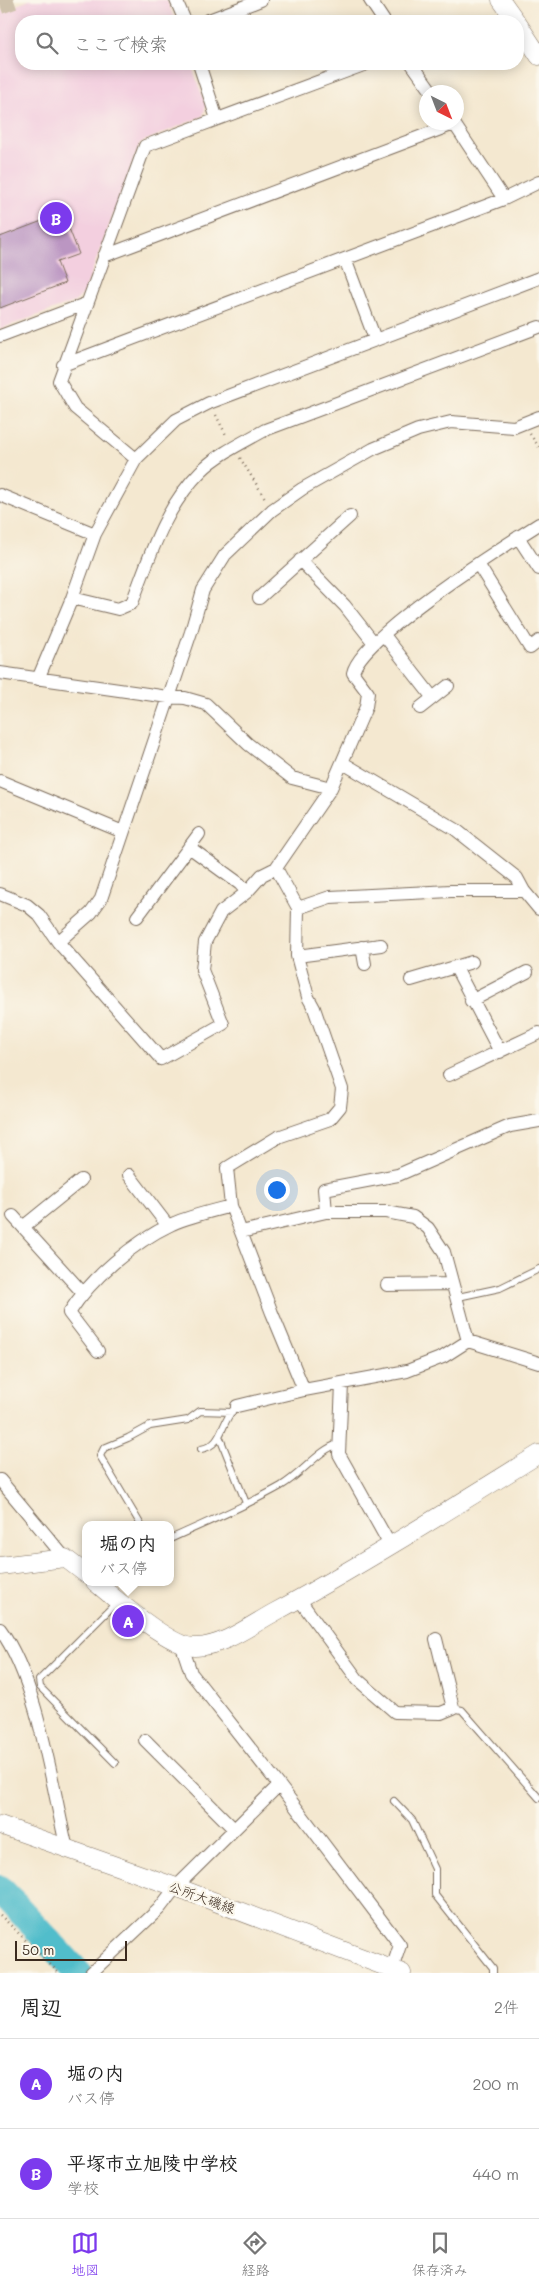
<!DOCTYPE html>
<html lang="ja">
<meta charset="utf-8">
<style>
:root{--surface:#fff;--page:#f2f2f2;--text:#222;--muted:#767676;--line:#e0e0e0;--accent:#7c3aed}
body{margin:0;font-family:Mali,"Klee One",sans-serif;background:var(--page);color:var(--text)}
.compass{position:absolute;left:419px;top:85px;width:45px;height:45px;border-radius:50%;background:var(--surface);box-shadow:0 2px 12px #0003;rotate:138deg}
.scale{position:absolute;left:15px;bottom:12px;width:112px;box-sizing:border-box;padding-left:5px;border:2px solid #3b2a1e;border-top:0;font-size:14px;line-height:18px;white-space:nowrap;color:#3b2a1e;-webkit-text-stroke:4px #fbf7ec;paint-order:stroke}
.you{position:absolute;left:276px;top:1189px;width:18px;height:18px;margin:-12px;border:4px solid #fff;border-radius:50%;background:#1a73e8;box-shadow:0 0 0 8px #1a73e833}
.badge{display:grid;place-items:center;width:32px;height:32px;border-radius:50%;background:var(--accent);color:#fff;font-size:16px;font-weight:700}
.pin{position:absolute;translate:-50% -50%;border:2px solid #fff;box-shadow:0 1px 5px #0006}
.popup{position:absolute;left:82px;top:1521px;width:92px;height:65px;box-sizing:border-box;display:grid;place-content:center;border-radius:10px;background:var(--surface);filter:drop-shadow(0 1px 4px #0005);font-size:16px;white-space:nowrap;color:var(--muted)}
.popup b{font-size:19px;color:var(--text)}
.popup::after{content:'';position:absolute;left:50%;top:100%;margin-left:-10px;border:10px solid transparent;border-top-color:var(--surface)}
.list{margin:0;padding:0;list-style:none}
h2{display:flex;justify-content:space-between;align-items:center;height:65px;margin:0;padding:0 20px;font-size:21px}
h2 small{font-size:16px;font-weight:400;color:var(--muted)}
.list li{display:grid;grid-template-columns:32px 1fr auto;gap:15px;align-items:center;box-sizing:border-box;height:90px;padding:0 20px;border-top:1px solid var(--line)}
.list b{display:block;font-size:19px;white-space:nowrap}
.list p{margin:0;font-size:16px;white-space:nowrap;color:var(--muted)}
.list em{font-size:16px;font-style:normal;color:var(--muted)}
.icon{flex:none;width:28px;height:28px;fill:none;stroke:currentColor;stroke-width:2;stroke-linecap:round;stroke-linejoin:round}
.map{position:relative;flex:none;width:539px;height:1973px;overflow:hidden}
.search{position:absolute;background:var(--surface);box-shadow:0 2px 12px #0003;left:15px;right:15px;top:15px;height:55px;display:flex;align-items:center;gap:12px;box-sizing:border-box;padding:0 18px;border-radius:20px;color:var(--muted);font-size:19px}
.sheet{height:245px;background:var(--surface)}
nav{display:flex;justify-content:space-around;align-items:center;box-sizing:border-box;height:70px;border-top:1px solid var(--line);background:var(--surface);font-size:14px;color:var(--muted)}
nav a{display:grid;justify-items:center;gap:2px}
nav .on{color:var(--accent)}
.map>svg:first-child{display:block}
.built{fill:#f3cfdf}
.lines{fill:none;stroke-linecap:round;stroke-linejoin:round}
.river{stroke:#51bdcb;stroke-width:28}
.building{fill:#bb96c2}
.secondary-tunnel{stroke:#cfc2ac;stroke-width:18;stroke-dasharray:18 9;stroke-linecap:butt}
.lane-casing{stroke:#7c6c5c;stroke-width:8}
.street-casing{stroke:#7c6c5c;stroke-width:14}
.secondary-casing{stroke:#7c6c5c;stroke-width:19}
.path{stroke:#7c6c5c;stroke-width:2.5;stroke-dasharray:1 4;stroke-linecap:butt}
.lane{stroke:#fff;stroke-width:6}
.street{stroke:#fff;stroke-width:12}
.secondary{stroke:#fff;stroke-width:18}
.labels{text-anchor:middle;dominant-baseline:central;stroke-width:4.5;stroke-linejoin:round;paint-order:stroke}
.street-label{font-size:14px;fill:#3b2a1e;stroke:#fbf7ec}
</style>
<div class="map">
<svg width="539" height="1973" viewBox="0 0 539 1973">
<rect width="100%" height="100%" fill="#fbf7ec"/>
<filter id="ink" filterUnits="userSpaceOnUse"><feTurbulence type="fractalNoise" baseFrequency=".02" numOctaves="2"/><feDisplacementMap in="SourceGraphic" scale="10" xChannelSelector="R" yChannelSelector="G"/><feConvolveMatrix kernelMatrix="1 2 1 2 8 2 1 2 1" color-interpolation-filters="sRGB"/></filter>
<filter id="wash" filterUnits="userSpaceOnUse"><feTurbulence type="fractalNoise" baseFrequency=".0096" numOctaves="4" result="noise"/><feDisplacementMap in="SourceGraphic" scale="20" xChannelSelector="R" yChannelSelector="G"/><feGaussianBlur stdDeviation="1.12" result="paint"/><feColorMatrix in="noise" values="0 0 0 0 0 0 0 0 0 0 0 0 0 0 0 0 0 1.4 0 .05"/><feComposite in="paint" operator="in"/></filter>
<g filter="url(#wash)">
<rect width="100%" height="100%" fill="#f4e8d0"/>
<path class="built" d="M 30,0 L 167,0 L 175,21 L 21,21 L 21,64 L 191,64 L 206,105 L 203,116 L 140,143 L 84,293 L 75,302 L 0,329 L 0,11 Z"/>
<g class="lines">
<path class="river" d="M 0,1889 L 78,1973"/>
</g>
<g id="blocks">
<path class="building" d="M 63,213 L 79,254 L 57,262 L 65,283 L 0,308 L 0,237 Z"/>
</g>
</g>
<g filter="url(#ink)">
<use href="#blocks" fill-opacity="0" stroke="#7c6c5c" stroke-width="1"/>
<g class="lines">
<path class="secondary-tunnel" d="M 0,5 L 14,0"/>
<g class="lane-casing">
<path id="lane" d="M 458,1297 L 500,1288 L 539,1269
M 220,1438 L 246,1503
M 201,1449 C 223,1445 220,1425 233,1410
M 141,1525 L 100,1456 L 104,1448 L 128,1438 L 150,1426 L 188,1420 L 200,1411 L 232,1412
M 170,1539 C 207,1522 246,1506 281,1486 C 302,1474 319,1449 339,1444
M 453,1708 L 462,1710 L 539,1798
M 115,1763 L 40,1687 L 39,1680 L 117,1602
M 394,1801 L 412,1820 L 435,1869 L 435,1895 L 493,1968 L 493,1973"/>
</g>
<g class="street-casing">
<path id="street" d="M 176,0 L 185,21
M 370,0 L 384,21
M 206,21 L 261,0
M 199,64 L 217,119
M 412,64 L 432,92
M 453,122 L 504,199
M 104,256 L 454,124
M 345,259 L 375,339
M 0,336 L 85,304
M 63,365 L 504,199 L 539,182
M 136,459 L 75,408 L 59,381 L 145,146 L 366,64
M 0,495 L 95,534
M 518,537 L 539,569
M 300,560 L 345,606 L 374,643
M 478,564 L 530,648 L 539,641
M 72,598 L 118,609 L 132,603 C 150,556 164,508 201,471 C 218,454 244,442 265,430 L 539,327
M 259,598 L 350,516
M 384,635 L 433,698
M 0,673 L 168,697 L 185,698 L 206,704 L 248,744 L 292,778 L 331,788
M 38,679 L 72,598 L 95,534 L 136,459 L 176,420 L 209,403 L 539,278
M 420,708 L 448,686
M 343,763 L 455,829 L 517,878 L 524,891 L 539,909
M 0,781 L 123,832
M 189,847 L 240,884 L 247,892
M 276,868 L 298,908 L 297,956 L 308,997 L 314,1008 L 342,1089 L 340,1107 L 330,1119 L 278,1137 L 227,1168 L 231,1206 L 272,1313 L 304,1390
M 0,894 L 27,905 L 39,915 L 58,942 L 161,1059 L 223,1024 L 202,970 L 205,942 L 221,912 L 247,892 L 262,875 L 276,868 L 331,788 L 366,707 L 368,693 L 353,673 C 360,637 504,546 539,524
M 298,908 L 330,897 L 451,891 L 524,891
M 137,917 L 199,834
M 58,942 L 91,913 L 101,899 L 191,632 L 203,590 L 225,555 L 272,510 L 302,489 L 373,449 L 418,430 L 451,422 L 514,427 L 539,417
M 362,947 L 365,964
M 297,956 L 381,945
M 456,968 L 500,1052
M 411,980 L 472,962
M 471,1001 L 527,972
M 449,1075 L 539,1033
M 129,1175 L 168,1226
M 326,1212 L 324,1189 L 398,1175 L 510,1126 L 539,1121
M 13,1216 L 82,1292
M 23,1227 L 81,1180
M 241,1232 L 326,1212 L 386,1212 L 413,1217 L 428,1228 L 444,1252 L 468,1341
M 387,1285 L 452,1284
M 98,1351 L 69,1313 C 91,1278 134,1242 172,1224 C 190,1216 212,1211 231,1206
M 342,1384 L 339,1454 L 390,1545
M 237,1406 L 304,1390 L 407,1371 L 443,1357 L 468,1341 L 539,1363
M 0,1480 L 65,1558
M 299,1599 L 358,1680 L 395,1712 L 441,1713 L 453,1708 L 436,1639
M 0,1629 C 38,1681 52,1786 67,1849
M 182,1646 L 191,1673 L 279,1785 L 400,1945 L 392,1969
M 145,1740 L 234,1829
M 91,1973 L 159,1909 L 176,1887 L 279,1785"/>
</g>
<g class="secondary-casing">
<path id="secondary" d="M 501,0 L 516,21
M 518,24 L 539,56
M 0,1566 L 65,1558 L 86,1574
M 95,1582 C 114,1598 173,1649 196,1647 C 224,1646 251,1625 275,1612 C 365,1563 452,1508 539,1454
M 0,1825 L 176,1887 L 402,1973"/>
</g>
<path class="path" d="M 216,415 L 227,437
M 530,434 L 539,447
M 240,458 L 265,498
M 0,1915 L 59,1973"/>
<use href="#lane" class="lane"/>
<use href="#street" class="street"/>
<use href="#secondary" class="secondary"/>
</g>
</g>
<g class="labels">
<g class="street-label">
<text transform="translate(202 1897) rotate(20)">公所大磯線</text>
</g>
</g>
</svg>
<svg class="compass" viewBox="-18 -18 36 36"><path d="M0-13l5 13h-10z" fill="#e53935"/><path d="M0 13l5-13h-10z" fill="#767676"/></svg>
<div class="scale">50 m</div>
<div class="you"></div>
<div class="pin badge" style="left:128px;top:1621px">A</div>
<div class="popup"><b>堀の内</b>バス停</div>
<div class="pin badge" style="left:56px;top:218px">B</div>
<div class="search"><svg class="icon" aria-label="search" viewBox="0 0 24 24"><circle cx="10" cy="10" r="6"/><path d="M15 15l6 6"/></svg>ここで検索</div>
</div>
<section class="sheet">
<h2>周辺<small>2件</small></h2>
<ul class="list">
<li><span class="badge">A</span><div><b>堀の内</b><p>バス停</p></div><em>200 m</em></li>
<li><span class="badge">B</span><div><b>平塚市立旭陵中学校</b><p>学校</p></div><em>440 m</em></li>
</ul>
</section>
<nav>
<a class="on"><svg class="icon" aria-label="map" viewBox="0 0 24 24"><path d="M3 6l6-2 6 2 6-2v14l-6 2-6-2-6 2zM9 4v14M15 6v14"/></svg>地図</a>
<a><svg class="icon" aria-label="directions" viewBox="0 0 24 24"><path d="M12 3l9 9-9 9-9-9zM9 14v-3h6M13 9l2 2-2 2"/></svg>経路</a>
<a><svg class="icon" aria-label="saved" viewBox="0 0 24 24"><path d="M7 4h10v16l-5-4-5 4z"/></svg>保存済み</a>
</nav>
